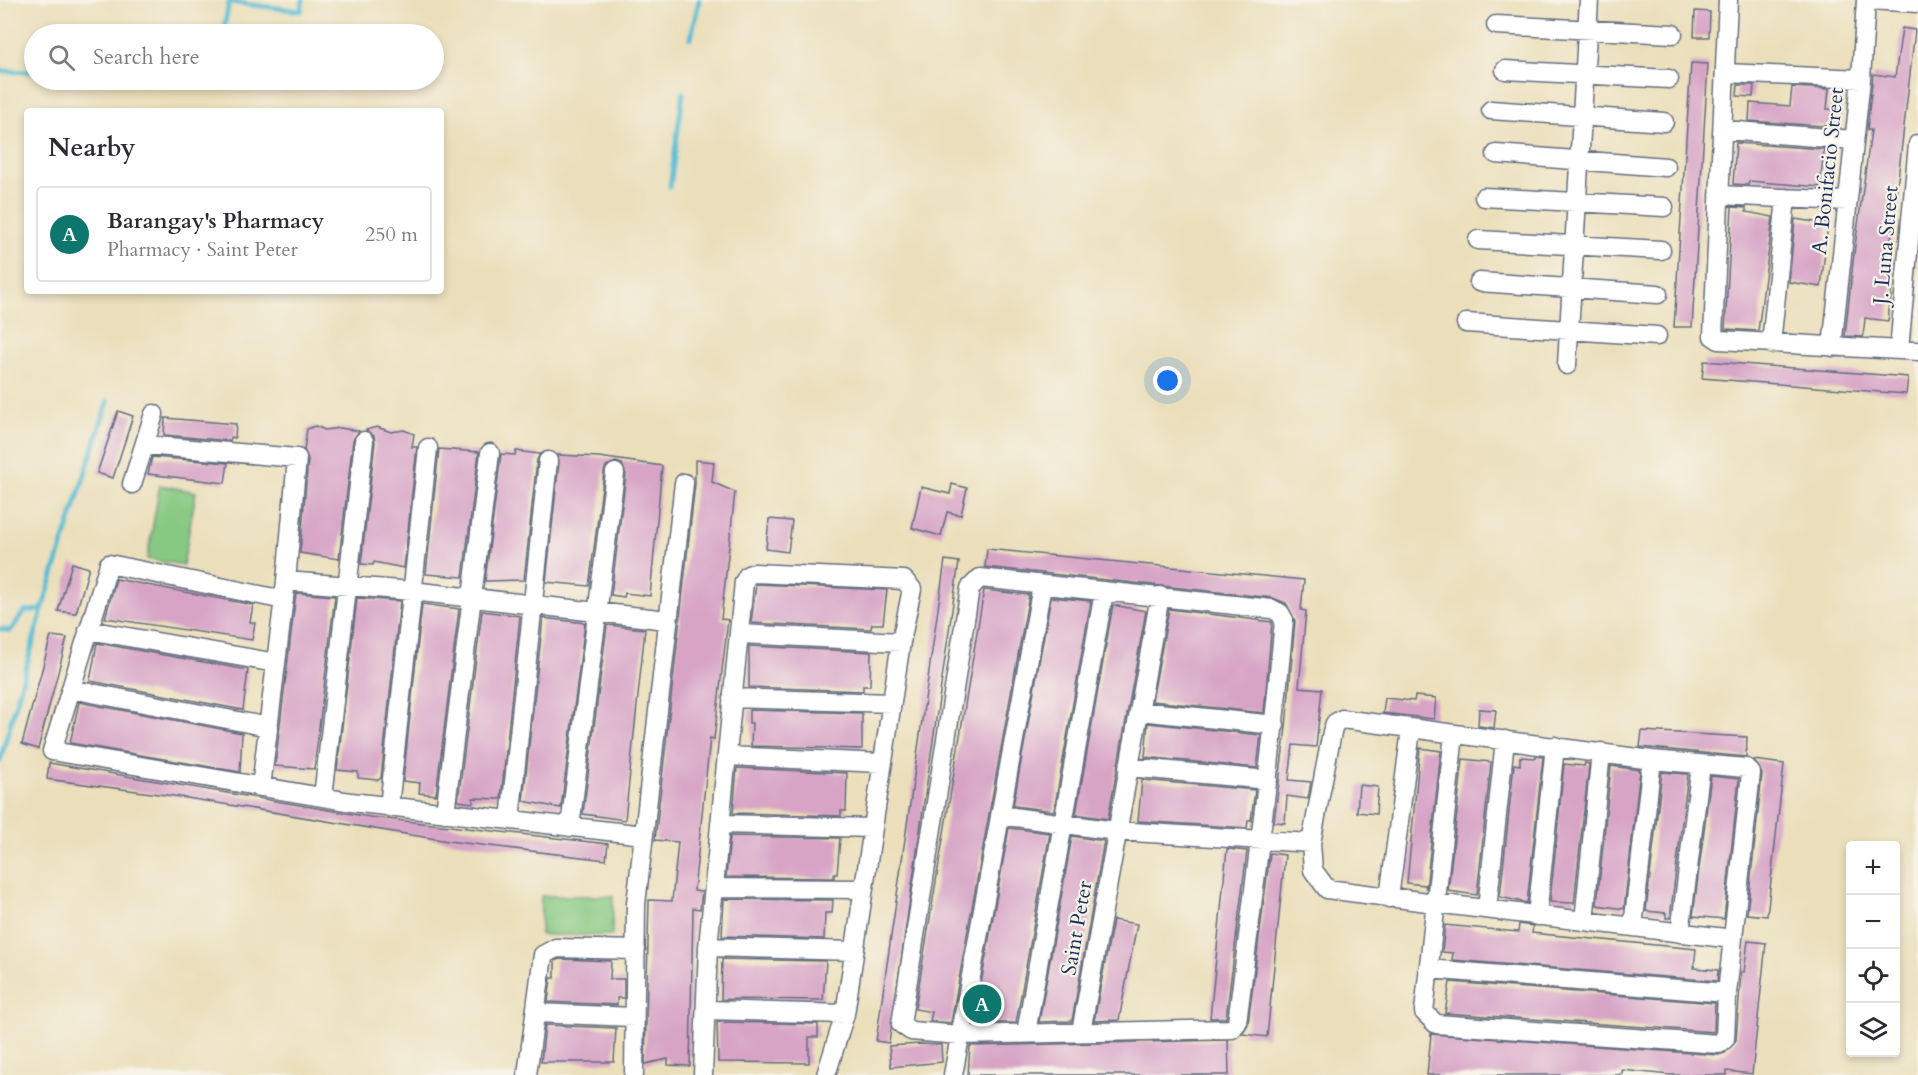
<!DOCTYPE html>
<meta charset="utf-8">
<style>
:root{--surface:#fff;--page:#f7f7f7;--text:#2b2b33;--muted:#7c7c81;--line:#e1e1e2;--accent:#0f766e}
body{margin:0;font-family:Cardo,serif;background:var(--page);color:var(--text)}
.controls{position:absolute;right:18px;bottom:18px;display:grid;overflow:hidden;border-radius:6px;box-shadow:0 3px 9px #0003}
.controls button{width:54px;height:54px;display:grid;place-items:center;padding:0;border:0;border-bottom:2px solid var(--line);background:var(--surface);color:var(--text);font:30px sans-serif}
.you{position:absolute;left:1168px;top:381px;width:21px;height:21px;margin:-15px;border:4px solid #fff;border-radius:50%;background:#1a73e8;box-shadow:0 0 0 9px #1a73e833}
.badge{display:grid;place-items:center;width:39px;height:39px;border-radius:50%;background:var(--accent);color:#fff;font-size:20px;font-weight:700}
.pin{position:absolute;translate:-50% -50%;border:3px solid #fff;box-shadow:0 2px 6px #0006}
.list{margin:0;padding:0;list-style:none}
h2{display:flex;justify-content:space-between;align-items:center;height:78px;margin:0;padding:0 24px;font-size:26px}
h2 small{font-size:20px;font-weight:400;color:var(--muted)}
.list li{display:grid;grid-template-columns:39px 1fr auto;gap:18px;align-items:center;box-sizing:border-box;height:96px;margin:0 12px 12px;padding:0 12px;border:2px solid var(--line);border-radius:6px}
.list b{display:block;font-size:22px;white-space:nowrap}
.list p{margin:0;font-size:20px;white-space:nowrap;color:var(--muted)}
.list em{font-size:20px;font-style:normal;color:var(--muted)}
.icon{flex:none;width:33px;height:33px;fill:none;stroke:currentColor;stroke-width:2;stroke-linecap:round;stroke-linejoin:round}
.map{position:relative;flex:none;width:1918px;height:1075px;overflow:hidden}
.search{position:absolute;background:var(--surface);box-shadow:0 3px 9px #0003;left:24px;top:24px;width:420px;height:66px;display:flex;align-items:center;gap:15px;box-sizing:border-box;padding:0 21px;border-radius:33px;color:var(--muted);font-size:22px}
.panel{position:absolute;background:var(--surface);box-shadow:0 3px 9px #0003;left:24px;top:108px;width:420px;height:186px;border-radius:6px}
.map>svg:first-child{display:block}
.green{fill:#87c982;stroke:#517c70;stroke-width:1.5}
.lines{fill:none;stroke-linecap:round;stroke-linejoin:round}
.stream{stroke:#55bcd3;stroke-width:5}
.building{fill:#d7a4c6}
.minor-casing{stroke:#646d7f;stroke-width:21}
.minor{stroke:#fff;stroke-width:18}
.labels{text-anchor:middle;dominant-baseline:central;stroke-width:4.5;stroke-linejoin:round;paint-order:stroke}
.street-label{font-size:21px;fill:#1b2f5e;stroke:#f7f3e8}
</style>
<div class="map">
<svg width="1918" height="1075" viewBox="0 0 1918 1075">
<rect width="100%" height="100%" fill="#f7f3e8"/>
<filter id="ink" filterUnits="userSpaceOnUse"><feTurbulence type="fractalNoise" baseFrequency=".0167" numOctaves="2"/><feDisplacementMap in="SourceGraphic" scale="12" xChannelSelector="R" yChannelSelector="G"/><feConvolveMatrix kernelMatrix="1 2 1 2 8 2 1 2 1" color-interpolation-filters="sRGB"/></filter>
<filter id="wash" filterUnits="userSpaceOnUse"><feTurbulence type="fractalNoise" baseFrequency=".008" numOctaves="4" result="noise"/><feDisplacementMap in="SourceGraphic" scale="24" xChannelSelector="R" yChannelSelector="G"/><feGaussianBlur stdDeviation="1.35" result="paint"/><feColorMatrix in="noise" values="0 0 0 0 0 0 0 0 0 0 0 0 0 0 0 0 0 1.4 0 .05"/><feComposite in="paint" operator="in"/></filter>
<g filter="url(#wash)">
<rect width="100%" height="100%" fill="#ebdfbb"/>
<path class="green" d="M 160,485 L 196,492 L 183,565 L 147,559 Z
M 541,896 L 613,896 L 612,935 L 541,935 Z"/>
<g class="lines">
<path class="stream" d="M 223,34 L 229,2 L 301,11 L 303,0
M 691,38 L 699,0
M 0,71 L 34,72
M 670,187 L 683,93
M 0,629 L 10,631 L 25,611 L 42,610
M 0,761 L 42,610 L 108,401"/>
</g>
<g id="blocks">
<path class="building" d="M 1695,11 L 1710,12 L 1709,37 L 1694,37 Z
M 1902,28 L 1915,30 L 1889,258 L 1895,259 L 1888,321 L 1865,318 L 1863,337 L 1845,336 L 1854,253 L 1868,153 L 1871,130 L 1867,130 L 1873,74 L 1895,77 Z
M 1691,63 L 1708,64 L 1692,327 L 1674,327 Z
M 1738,85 L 1754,85 L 1753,97 L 1737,96 Z
M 1792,87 L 1829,89 L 1827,109 L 1841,110 L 1840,127 L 1749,121 L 1750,103 L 1790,106 Z
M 1736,143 L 1824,149 L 1820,187 L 1749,181 L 1748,185 L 1733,184 Z
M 1732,207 L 1746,208 L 1746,212 L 1773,217 L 1758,331 L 1725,329 Z
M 1795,219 L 1828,224 L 1821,287 L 1789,282 Z
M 1704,361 L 1908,377 L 1906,394 L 1702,378 Z
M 118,411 L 133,416 L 113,478 L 97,473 Z
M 165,418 L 236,424 L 235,438 L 231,437 L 230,441 L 164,435 Z
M 315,426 L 325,430 L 340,428 L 359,431 L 353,440 L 339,559 L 300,553 L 308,459 L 304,450 L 307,429 Z
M 377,427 L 391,432 L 404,430 L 414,434 L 412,447 L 417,447 L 404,568 L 374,562 L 373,565 L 361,564 L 375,442 L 374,436 L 366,430 Z
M 439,449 L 479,452 L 463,577 L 426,574 Z
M 516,451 L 540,454 L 537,460 L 524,580 L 485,581 L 501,454 L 515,455 Z
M 558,455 L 599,457 L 662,466 L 650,596 L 625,593 L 624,597 L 611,595 L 626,474 L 622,464 L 616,462 L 606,466 L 604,472 L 589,586 L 546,582 L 559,462 Z
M 152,457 L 228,463 L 225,483 L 148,474 Z
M 695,460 L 714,462 L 712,482 L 735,492 L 721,619 L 728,620 L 714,739 L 710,738 L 694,891 L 702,892 L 700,909 L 693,908 L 690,1066 L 668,1065 L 668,1059 L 645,1064 L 649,900 L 672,901 L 678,842 L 655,840 L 695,484 Z
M 952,484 L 967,488 L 961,515 L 947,512 L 941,536 L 912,528 L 921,487 L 950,494 Z
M 769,519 L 792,521 L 788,552 L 766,549 Z
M 987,549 L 1304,580 L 1301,610 L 1306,611 L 1299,687 L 1322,689 L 1316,747 L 1293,745 L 1289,780 L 1311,782 L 1308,799 L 1287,796 L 1285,823 L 1274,822 L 1286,727 L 1295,621 L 1286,603 L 1273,598 L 985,567 Z
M 945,560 L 959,562 L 889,1043 L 876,1041 Z
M 72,563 L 89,568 L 76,613 L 74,613 L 58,611 Z
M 116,579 L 253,605 L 250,622 L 255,623 L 252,640 L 105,618 Z
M 756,584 L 887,590 L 883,624 L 872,624 L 871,629 L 751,623 Z
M 984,590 L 1029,595 L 951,1023 L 930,1021 L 932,1012 L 915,1009 Z
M 296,593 L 335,596 L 314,769 L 275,766 Z
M 1051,597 L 1091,601 L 1054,811 L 1013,806 Z
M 357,598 L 400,601 L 381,778 L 378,780 L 358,778 L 358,772 L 337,770 Z
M 422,604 L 459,609 L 436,795 L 419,793 L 420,783 L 403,781 Z
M 1113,605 L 1146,611 L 1108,819 L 1076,814 Z
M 1169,609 L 1272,622 L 1264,713 L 1152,701 Z
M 482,611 L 520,616 L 501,799 L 473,798 L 473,803 L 458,801 Z
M 543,618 L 585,623 L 561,808 L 523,801 Z
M 607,625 L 645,629 L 625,820 L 583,814 Z
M 51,636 L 67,638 L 38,749 L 22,744 Z
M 97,643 L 248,670 L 243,710 L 90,681 Z
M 749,646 L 871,652 L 870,686 L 863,686 L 863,691 L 749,687 Z
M 1415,696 L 1436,698 L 1434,719 L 1383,713 L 1385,698 L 1414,701 Z
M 79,702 L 242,733 L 240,772 L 70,743 Z
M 1479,709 L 1496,710 L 1494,728 L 1478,726 Z
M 749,710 L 862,713 L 862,749 L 751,746 L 752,723 L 749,723 Z
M 1148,723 L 1261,735 L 1257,768 L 1145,757 Z
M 1642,731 L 1747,737 L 1746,757 L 1640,747 Z
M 1420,748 L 1441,751 L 1426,889 L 1425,885 L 1407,883 Z
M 1536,756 L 1543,757 L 1527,903 L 1500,897 L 1514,764 L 1520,765 L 1520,757 L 1536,758 Z
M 1463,759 L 1491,762 L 1477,895 L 1448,891 Z
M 1754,760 L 1784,764 L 1767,916 L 1747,914 L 1762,774 Z
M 49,763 L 370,817 L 608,844 L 606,860 L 448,841 L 181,797 L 47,779 Z
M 1585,763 L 1589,764 L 1574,903 L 1550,902 L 1564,764 L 1584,766 Z
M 1611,766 L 1640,770 L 1624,909 L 1597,905 Z
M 737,768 L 847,773 L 846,811 L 841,811 L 841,816 L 733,813 Z
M 1662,772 L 1688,774 L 1670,918 L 1666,918 L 1666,913 L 1646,911 Z
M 1711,776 L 1739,779 L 1724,919 L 1693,916 Z
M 1142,780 L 1255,790 L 1251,820 L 1248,820 L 1247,828 L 1138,821 Z
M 1359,785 L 1378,787 L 1376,814 L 1357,812 Z
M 1009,828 L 1050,833 L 1016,1023 L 974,1023 Z
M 730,836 L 840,838 L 837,874 L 834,874 L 834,878 L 726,877 Z
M 1072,836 L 1104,841 L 1072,1021 L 1039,1022 Z
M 1227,849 L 1247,851 L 1226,1018 L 1210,1018 Z
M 1270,853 L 1285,855 L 1267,1037 L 1242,1034 L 1248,1024 Z
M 724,899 L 833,900 L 832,913 L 825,913 L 824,939 L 722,936 Z
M 1113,920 L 1137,924 L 1119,1020 L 1094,1021 Z
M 1519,924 L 1533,926 L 1532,933 L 1696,949 L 1694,968 L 1718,970 L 1717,981 L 1452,960 L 1453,953 L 1442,952 L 1445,925 L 1518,932 Z
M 1748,941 L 1766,943 L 1752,1074 L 1727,1071 L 1727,1075 L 1670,1075 L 1622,1070 L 1622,1074 L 1616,1075 L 1427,1075 L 1431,1034 L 1718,1055 L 1725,1053 L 1736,1040 L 1741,972 L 1744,972 Z
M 559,959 L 611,961 L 610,979 L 624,979 L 624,998 L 617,998 L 617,1005 L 548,1002 L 551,978 L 555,978 L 555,961 Z
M 722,959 L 826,961 L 823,1000 L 721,999 Z
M 1450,982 L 1715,1003 L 1714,1032 L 1445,1013 Z
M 717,1022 L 818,1024 L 818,1037 L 809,1037 L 809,1063 L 718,1062 Z
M 545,1025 L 616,1028 L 614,1062 L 541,1062 Z
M 1228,1040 L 1229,1075 L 968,1075 L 970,1046 Z
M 920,1044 L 941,1045 L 942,1062 L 891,1067 L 889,1046 Z"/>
</g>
</g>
<g filter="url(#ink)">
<use href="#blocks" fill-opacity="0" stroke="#646d7f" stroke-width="1.5"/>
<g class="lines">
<g class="minor-casing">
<path id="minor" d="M 1728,0 L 1713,336 L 1719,340 L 1918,351
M 1871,0 L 1918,3
M 1496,25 L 1673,34
M 1505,70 L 1669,79
M 1726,73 L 1861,79
M 1491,110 L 1664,122
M 1724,130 L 1854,140
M 1496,154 L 1666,167
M 1719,195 L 1848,201
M 1484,197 L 1664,207
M 1478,240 L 1661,250
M 1479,282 L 1658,294
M 1466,323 L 1657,336
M 1771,344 L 1786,198
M 1832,347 L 1861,79 L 1866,0
M 1899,350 L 1918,144
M 1567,365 L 1589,0
M 145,445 L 297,458 L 286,581 L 261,787
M 132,484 L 154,414
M 980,578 L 1272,609 L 1280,613 L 1284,620 C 1272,755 1254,889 1237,1023 L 1232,1029 L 960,1035 L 911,1031 L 901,1024 L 970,588 Z
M 286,581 L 412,591 L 667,620
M 284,600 L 109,564 L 52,751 L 351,802 L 644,835
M 88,630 L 276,663
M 739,634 L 901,642
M 71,689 L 269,727
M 732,698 L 892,703
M 1139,711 L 1275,725
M 1454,734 L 1424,1012 L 1436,1024 L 1719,1044 L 1725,1039 L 1727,993 L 1751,773 L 1746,768 L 1652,760 L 1342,719 L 1335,723 L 1332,732 L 1311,843 L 1313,870 L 1327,889 L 1435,903 L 1733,939
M 727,756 L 882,763
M 1128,767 L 1268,780
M 323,797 L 364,441
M 389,807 L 428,448
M 445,813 L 490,453
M 1000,815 L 1116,831 L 1311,843
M 510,820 L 548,461
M 720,824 L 873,828
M 570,827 L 615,473
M 714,888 L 864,889
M 1389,898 L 1411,730
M 1487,909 L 1505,740
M 1537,916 L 1555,746
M 1584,921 L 1601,752
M 1633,927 L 1652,760
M 1680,933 L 1701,765
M 708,947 L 854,951
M 1428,969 L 1727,993
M 707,1010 L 845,1014
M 535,1013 L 634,1017
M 1081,1032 L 1160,596
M 1026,1033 L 1104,592
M 527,1075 L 543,955 L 556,948 L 636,950
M 634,1075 L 636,904 L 684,483
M 703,1075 L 708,947 L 744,582 L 748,575 L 754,573 L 904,580 L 912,589 L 901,642 L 845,1014 L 826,1075
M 953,1075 L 1042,586"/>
</g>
<use href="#minor" class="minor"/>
</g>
</g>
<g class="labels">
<g class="street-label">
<text transform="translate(1828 171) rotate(-84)">A. Bonifacio Street</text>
<text transform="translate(1886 245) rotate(-85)">J. Luna Street</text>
<text transform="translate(1077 928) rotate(-80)">Saint Peter</text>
</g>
</g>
</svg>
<div class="controls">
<button>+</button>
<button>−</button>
<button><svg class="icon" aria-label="locate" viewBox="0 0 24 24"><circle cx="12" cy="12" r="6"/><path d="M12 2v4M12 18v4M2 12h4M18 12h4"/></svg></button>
<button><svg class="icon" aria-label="layers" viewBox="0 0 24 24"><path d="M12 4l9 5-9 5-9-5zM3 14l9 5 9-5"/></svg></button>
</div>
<div class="you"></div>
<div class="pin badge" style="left:982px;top:1004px">A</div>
<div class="search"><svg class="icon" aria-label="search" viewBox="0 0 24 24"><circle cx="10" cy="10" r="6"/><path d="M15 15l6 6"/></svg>Search here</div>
<section class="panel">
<h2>Nearby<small></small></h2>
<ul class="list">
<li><span class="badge">A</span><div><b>Barangay's Pharmacy</b><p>Pharmacy · Saint Peter</p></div><em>250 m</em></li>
</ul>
</section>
</div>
